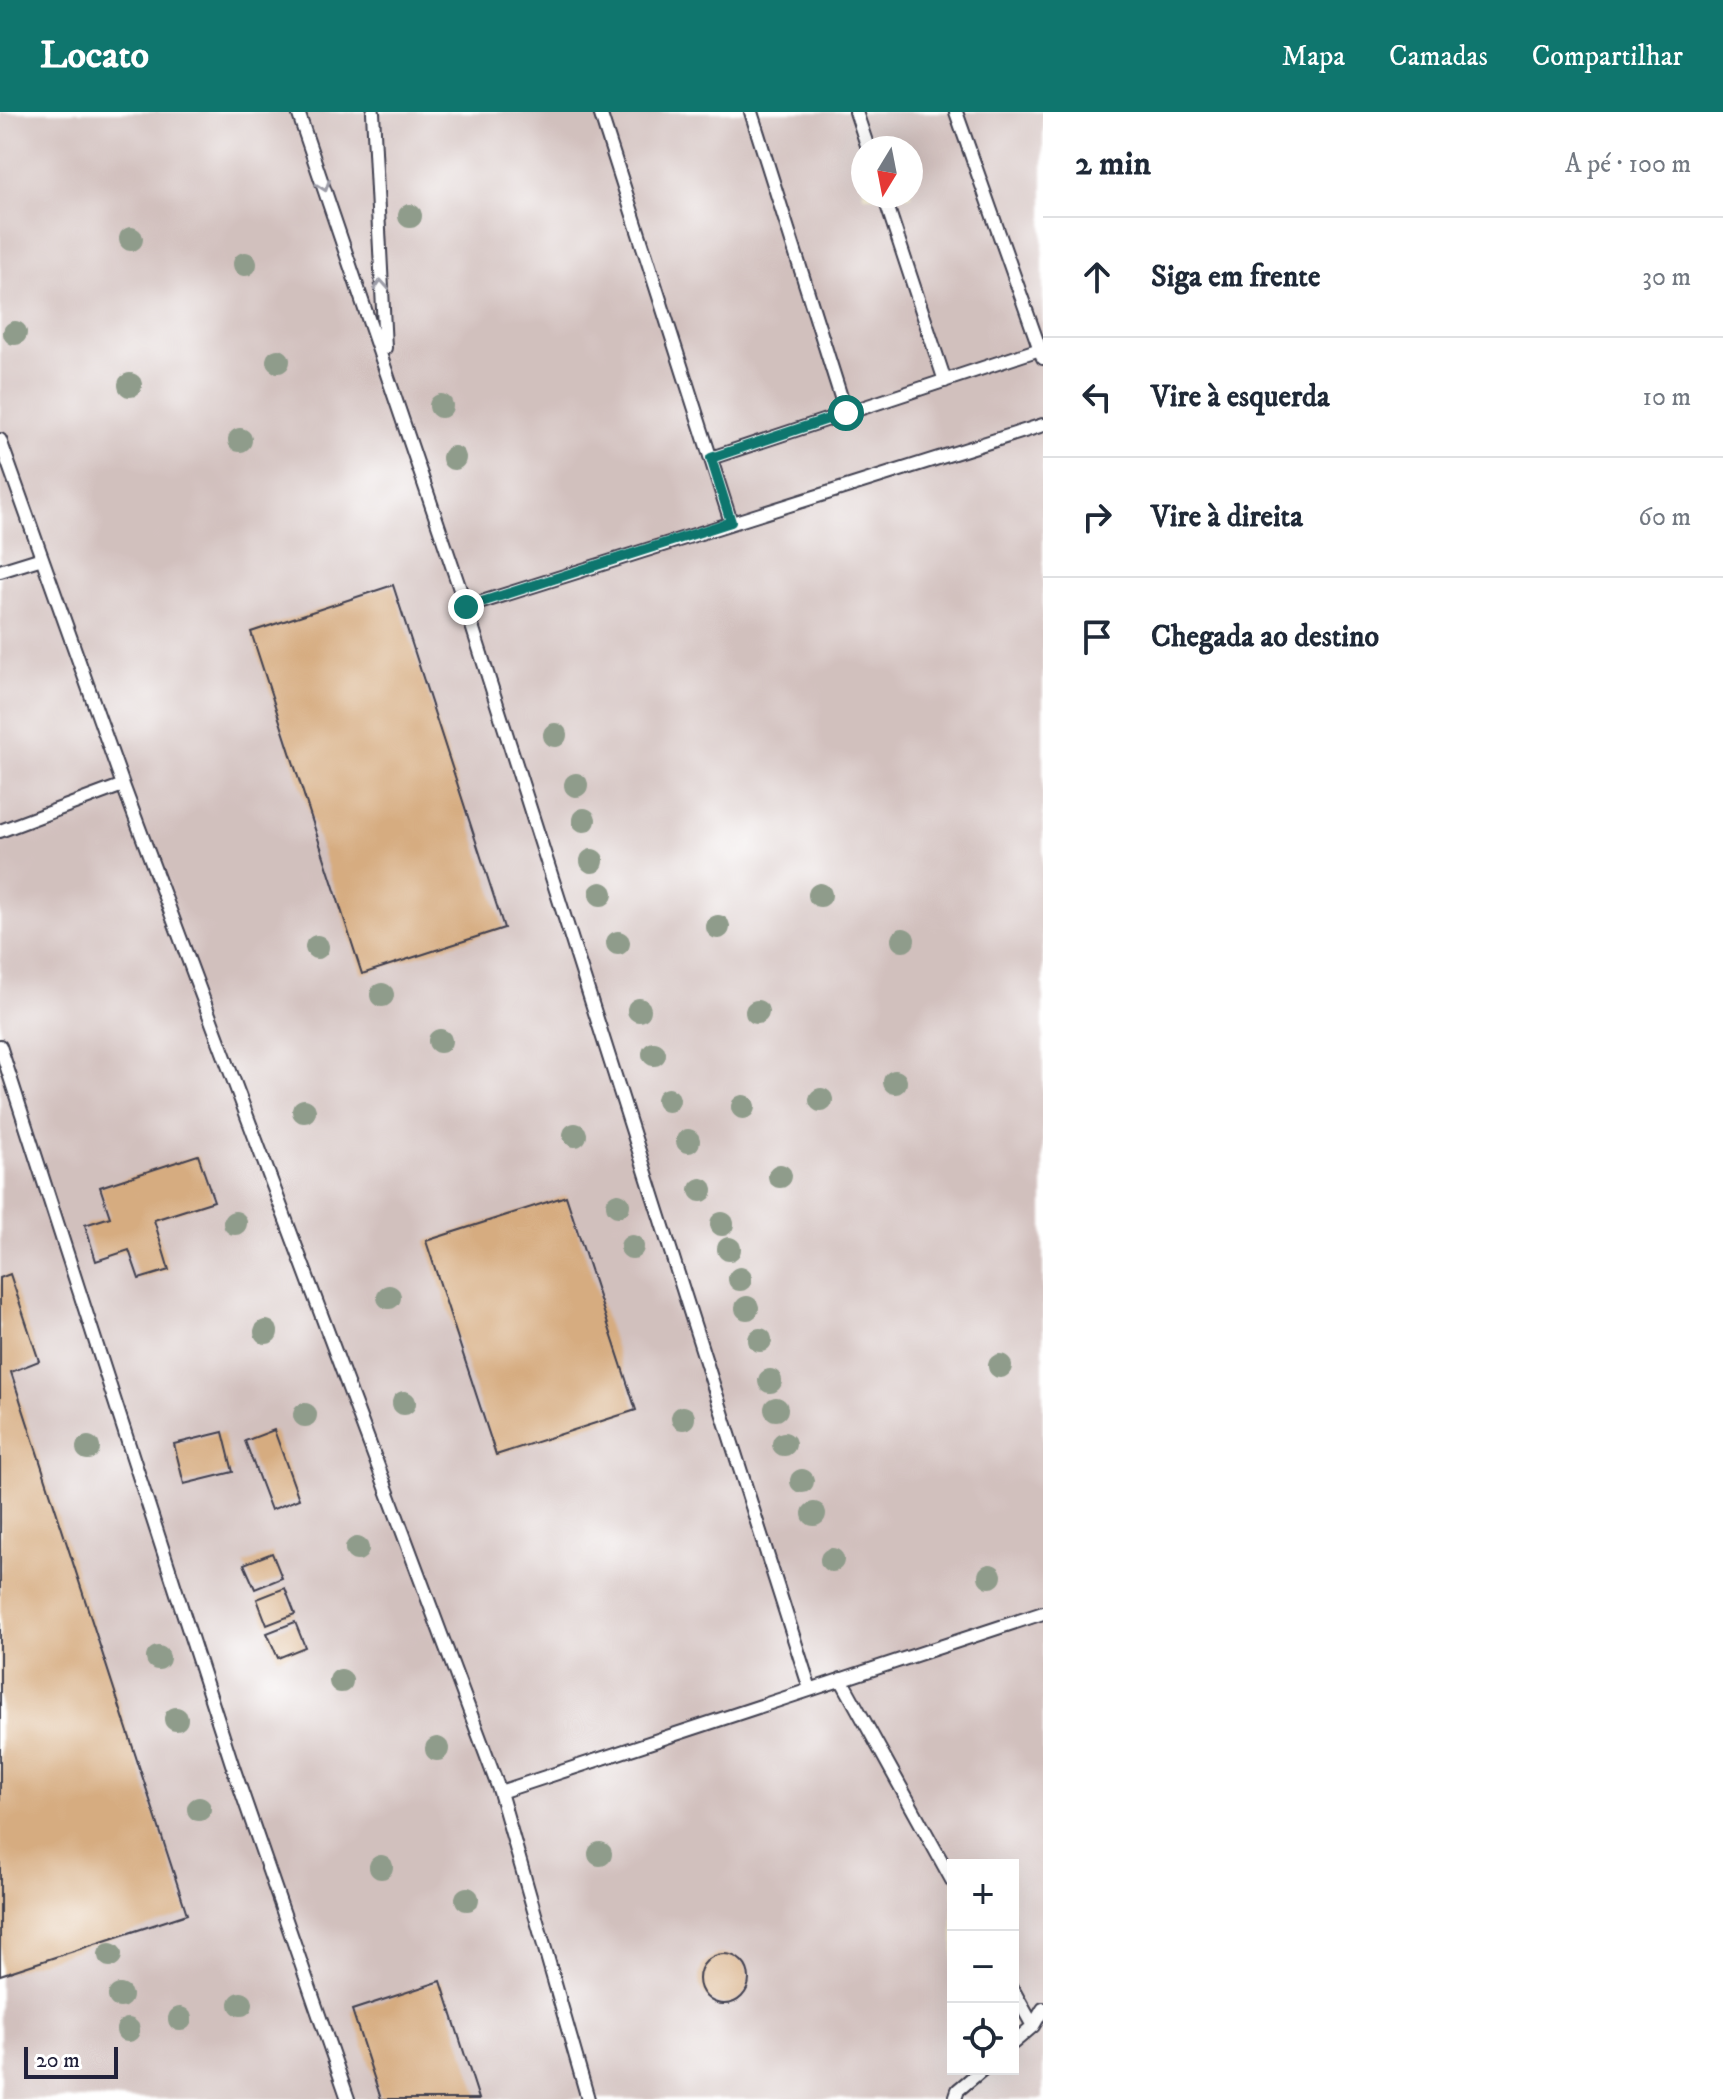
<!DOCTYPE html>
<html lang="pt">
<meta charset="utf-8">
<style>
:root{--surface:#fff;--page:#f6f6f7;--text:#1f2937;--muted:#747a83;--line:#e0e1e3;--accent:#0f766e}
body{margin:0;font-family:"IM FELL DW Pica",serif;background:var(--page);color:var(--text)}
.controls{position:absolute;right:24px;bottom:24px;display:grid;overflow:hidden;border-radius:0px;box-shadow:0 8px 32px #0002}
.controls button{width:72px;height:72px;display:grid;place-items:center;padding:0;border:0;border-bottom:2px solid var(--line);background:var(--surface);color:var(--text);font:40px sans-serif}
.compass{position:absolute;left:851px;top:24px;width:72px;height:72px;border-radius:50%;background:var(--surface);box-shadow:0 8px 32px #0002;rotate:190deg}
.scale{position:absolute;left:24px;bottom:20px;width:94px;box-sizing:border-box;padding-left:8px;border:4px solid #22223b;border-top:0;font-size:22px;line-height:28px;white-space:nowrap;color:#22223b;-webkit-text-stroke:6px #fff;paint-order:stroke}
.stop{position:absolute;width:24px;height:24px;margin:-18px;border:6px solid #0f766e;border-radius:50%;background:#fff}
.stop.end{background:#0f766e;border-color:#fff;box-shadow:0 2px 8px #0008}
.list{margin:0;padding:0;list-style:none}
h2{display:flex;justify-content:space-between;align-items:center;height:104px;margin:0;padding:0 32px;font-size:34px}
h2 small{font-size:26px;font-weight:400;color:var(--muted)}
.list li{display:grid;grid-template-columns:52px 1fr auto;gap:24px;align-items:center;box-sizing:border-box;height:120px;padding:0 32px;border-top:2px solid var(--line)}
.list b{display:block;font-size:30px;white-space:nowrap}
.list em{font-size:26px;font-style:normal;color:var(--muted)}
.icon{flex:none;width:44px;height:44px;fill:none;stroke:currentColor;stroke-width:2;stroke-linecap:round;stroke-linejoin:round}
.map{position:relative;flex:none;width:1043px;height:1987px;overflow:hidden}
header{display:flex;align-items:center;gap:48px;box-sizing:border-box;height:112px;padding:0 40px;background:var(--accent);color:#fff}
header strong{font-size:38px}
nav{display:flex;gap:44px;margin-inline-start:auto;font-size:28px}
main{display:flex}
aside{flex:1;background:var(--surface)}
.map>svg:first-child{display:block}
.industrial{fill:#d1c0bd;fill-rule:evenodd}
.building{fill:#d6ac80}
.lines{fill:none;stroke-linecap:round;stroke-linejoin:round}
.lane-casing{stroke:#403f4f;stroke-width:16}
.lane{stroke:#fff;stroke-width:12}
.tree{fill:#8f9c8b}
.oneway{stroke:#9c9ca7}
.route{stroke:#0f766e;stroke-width:10}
</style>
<header>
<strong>Locato</strong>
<nav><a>Mapa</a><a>Camadas</a><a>Compartilhar</a></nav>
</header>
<main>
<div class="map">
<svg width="1043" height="1987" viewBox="0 0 1043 1987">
<rect width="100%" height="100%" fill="#fff"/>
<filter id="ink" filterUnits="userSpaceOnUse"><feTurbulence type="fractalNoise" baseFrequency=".0125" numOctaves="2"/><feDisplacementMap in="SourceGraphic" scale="16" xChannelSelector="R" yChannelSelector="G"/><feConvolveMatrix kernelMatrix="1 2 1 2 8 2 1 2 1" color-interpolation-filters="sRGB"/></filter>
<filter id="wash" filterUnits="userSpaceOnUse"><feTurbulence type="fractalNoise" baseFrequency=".006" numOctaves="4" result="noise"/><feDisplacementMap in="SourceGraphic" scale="32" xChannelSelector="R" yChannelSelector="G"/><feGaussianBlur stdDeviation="1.8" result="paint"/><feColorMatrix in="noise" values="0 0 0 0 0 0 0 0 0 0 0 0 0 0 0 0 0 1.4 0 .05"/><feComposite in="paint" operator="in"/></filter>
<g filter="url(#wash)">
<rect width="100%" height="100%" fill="#ebe2c1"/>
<path class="industrial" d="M 0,0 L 1043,0 L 1043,1987 L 0,1987 ZM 863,36 L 911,36 L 911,84 L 863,84 ZM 953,1753 L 1013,1753 L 1013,1957 L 953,1957 Z"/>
<g id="blocks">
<path class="building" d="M 393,473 L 504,816 L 362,862 L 251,520 Z
M 198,1043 L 214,1089 L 154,1108 L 169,1158 L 139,1167 L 129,1138 L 96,1149 L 85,1113 L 110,1105 L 100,1075 Z
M 566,1084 L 636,1298 L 496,1343 L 426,1129 Z
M 10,1162 L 39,1249 L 11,1260 L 187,1802 L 0,1863 L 0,1166 Z
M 274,1318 L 299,1387 L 271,1398 L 245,1329 Z
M 223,1320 L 233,1360 L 184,1372 L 174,1332 Z
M 272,1441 L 282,1466 L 255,1477 L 244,1452 Z
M 285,1476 L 295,1502 L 267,1513 L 257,1487 Z
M 295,1510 L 305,1535 L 278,1546 L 267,1521 Z
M699 1867a25 25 0 1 1 50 0a25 25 0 1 1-50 0Z
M 441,1869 L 479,1987 L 381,1987 L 352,1898 Z"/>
</g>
</g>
<g filter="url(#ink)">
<use href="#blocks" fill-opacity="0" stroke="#403f4f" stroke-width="2"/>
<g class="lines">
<g class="lane-casing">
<path id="lane" d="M 298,0 L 466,495 L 810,1577
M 373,0 L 385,236
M 600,0 L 731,410
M 751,0 L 846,301
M 856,0 L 868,36
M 956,0 L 1043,246
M 884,84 L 945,269
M 0,328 L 123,673 L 500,1680 L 588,1987
M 711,346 L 1040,237
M 0,459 L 42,446
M 466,495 L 1043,313
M 0,719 L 123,673
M 0,934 L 232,1652 L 348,1987
M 841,1567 L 953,1770
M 500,1680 L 1043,1501
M 1013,1878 L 1033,1914
M 1013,1931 L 1033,1914 L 1043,1897
M 955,1987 L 958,1978 L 983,1957"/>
</g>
<use href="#lane" class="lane"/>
</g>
<g class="tree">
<circle cx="410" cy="104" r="12"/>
<circle cx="131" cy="127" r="12"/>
<circle cx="245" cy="152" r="12"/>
<circle cx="15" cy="221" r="12"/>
<circle cx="278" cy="249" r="12"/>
<circle cx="130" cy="273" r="12"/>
<circle cx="441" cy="294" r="12"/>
<circle cx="240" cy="328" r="12"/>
<circle cx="454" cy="346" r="12"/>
<circle cx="555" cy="623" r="12"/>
<circle cx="576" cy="673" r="12"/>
<circle cx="584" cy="708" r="12"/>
<circle cx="592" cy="749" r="12"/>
<circle cx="601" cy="782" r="12"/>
<circle cx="820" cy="783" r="12"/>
<circle cx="718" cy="815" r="12"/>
<circle cx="903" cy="828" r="12"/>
<circle cx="618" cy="831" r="12"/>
<circle cx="317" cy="835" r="12"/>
<circle cx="382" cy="883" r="12"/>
<circle cx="639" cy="898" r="12"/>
<circle cx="757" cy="900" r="12"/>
<circle cx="440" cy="929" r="12"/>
<circle cx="654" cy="942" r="12"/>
<circle cx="895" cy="970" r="12"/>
<circle cx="668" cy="988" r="12"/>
<circle cx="821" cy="988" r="12"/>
<circle cx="743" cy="995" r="12"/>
<circle cx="304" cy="999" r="12"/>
<circle cx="575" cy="1023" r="12"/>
<circle cx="688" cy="1029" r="12"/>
<circle cx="780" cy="1064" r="12"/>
<circle cx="701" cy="1078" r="12"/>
<circle cx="618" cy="1093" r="12"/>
<circle cx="235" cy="1111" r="12"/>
<circle cx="722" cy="1112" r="12"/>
<circle cx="632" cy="1135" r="12"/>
<circle cx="729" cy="1137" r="12"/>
<circle cx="740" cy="1167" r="12"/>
<circle cx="389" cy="1185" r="12"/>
<circle cx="747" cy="1196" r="12"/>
<circle cx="266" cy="1220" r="12"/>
<circle cx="760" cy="1228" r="12"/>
<circle cx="1000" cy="1254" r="12"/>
<circle cx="770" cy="1269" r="12"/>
<circle cx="404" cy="1291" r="12"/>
<circle cx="776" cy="1297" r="12"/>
<circle cx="305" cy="1303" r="12"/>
<circle cx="683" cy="1306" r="12"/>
<circle cx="784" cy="1332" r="12"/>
<circle cx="88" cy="1336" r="12"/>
<circle cx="802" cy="1369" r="12"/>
<circle cx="814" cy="1402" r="12"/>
<circle cx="357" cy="1437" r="12"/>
<circle cx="832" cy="1448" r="12"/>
<circle cx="990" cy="1464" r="12"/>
<circle cx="158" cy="1546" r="12"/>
<circle cx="341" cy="1569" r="12"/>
<circle cx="176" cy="1607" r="12"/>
<circle cx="437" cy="1637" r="12"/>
<circle cx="199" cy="1697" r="12"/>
<circle cx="600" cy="1742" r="12"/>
<circle cx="381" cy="1755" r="12"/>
<circle cx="467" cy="1787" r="12"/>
<circle cx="110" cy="1843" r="12"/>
<circle cx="120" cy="1884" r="12"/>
<circle cx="241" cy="1892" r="12"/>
<circle cx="180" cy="1907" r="12"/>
<circle cx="128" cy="1918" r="12"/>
</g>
<defs><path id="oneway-chevron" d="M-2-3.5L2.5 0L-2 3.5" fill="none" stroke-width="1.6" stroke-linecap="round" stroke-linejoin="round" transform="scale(2)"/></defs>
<g class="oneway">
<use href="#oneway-chevron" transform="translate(324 74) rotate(71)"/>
<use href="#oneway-chevron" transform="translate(381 173) rotate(-94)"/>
</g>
</g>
<g class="lines" filter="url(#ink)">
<path class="route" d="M 466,495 L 731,410 L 711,346 L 846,301"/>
</g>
</svg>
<div class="controls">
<button>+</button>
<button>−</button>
<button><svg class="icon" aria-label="locate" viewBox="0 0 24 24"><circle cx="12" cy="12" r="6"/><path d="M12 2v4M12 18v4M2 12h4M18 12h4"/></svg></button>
</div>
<svg class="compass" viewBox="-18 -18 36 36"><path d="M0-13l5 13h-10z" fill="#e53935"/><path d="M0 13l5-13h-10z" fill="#747a83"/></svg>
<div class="scale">20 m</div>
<div class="stop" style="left:846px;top:301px"></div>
<div class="stop end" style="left:466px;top:495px"></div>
</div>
<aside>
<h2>2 min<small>A pé · 100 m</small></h2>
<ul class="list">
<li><svg class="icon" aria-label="ahead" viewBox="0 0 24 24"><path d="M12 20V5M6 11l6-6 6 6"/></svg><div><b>Siga em frente</b></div><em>30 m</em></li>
<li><svg class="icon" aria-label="left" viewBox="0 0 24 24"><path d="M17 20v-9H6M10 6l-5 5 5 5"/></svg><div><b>Vire à esquerda</b></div><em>10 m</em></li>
<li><svg class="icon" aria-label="right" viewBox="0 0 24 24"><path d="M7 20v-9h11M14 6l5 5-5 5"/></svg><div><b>Vire à direita</b></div><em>60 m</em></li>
<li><svg class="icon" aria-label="arrive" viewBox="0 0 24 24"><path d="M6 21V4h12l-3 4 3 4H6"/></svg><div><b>Chegada ao destino</b></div></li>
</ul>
</aside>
</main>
